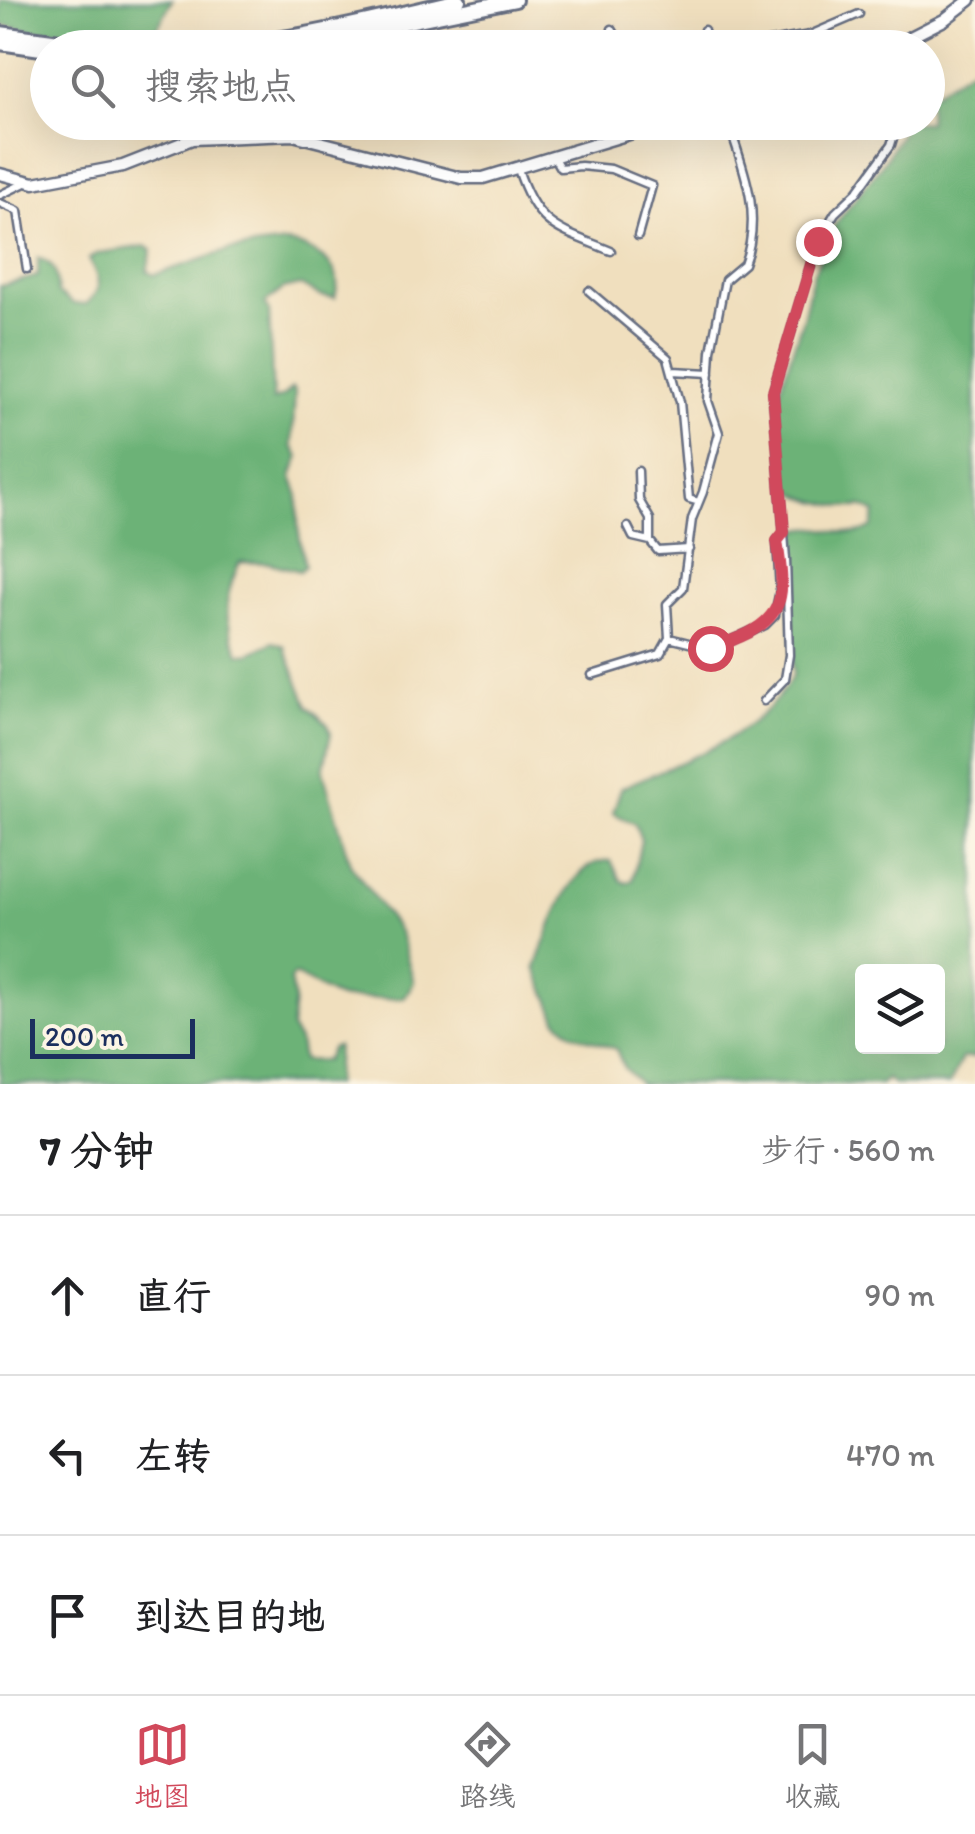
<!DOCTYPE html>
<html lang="zh">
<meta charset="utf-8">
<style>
:root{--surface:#fff;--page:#f2f2f2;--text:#202124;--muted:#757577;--line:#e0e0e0;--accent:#d1495b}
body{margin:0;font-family:Itim,"LXGW WenKai TC",sans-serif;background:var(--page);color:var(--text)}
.controls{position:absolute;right:30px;bottom:30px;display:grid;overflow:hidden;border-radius:10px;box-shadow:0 10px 40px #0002}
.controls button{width:90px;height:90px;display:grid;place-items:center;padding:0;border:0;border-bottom:2px solid var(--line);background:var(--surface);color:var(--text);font:50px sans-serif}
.scale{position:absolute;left:30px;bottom:25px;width:165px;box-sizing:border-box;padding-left:10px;border:5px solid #1b2f5e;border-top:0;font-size:28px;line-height:35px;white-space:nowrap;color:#1b2f5e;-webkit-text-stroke:8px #fcf5e5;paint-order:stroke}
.stop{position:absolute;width:30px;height:30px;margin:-22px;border:8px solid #d1495b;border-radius:50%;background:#fff}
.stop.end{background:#d1495b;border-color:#fff;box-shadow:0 2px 10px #0008}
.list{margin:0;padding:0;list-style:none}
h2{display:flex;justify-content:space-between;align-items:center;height:130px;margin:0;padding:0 40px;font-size:42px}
h2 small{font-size:32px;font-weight:400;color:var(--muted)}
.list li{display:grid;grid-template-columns:65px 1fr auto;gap:30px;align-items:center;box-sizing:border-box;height:160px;padding:0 40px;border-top:2px solid var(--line)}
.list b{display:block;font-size:38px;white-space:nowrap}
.list em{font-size:32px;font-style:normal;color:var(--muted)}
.icon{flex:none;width:55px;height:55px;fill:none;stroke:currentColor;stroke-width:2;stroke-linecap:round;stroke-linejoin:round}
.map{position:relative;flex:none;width:975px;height:1084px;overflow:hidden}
.search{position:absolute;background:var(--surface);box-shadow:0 10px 40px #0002;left:30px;right:30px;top:30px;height:110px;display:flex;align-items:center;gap:25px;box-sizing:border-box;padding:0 35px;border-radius:55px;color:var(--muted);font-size:38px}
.sheet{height:610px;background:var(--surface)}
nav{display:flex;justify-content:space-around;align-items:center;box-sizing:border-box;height:140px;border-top:2px solid var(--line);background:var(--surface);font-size:28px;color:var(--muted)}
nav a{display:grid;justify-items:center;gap:5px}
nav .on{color:var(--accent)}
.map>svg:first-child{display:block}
.forest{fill:#6cb277;stroke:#44706a;stroke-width:2.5;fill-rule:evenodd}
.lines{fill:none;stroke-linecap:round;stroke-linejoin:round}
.minor-casing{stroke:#666d80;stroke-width:11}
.primary-casing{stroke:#666d80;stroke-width:15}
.motorway-casing{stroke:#666d80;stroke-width:18}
.minor{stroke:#fff;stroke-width:6}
.primary{stroke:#fff;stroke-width:10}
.motorway{stroke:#fff;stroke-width:12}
.route{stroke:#d1495b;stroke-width:12}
</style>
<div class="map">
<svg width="975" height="1084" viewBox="0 0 975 1084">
<rect width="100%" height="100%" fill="#fcf5e5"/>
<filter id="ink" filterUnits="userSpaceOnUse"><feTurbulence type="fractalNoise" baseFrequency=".01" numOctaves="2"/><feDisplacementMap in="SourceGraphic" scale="20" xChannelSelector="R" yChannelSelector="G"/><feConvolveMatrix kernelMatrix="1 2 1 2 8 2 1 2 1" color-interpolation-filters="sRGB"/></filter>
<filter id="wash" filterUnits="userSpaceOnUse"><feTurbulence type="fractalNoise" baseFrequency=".0048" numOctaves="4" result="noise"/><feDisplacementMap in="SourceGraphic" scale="40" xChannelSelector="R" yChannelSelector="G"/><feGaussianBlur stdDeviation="2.25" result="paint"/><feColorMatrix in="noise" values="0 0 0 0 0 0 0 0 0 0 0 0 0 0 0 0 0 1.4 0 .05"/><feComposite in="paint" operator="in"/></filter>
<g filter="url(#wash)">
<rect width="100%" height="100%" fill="#f0dfbe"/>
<path class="forest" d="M 0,0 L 172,0 L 157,29 L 36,32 L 0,25 Z
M 975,65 L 975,1057 L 962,1058 L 950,1084 L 894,1084 L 887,1079 L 880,1084 L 640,1084 L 624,1068 L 616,1049 L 573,1034 L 558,1021 L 536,968 C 547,938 570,855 611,861 L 621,880 L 626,883 L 633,880 L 641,840 L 635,824 L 613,813 L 621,788 C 683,759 758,740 793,675 L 789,545 L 792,533 C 819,517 846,545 872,527 L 875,513 L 861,506 C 850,510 806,501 795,492 C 790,488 789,484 786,478 L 777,398 L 803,318 L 813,275 L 834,226 L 883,163 L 907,123 L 928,122 L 929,96 ZM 862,972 L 938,972 L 938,1046 L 862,1046 Z
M 287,243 C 305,245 336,260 337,281 C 338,287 336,292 335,298 L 320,296 L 301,285 L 283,289 L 265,303 L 269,311 L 273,400 L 284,396 L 292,388 L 295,392 L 292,446 L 299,457 L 292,477 L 298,493 L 298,528 L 305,566 L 300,571 L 269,563 L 240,562 C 223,598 223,618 239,653 L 249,654 L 273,642 L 284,646 L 308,706 L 328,725 L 331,733 L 323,771 L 350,864 L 400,933 L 414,982 L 404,998 L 343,999 C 325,995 312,981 294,975 L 290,980 L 294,1000 L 291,1029 L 299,1041 L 302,1060 L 325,1061 L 332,1047 L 337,1046 L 335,1084 L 0,1084 L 0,286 L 38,276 L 38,258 C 57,264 56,275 58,293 L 74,304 L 86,304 C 105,287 98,279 89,259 L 99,253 L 146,246 L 152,250 L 147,271 L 154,275 L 230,250 Z"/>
</g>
<g filter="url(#ink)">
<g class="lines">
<g class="minor-casing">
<path id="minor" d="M 612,29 L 623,48
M 704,30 L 706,48
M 734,48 L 810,35 L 859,14
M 495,124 L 505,127 L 523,122
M 800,130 L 808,122
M 553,156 L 560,168 L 581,166 L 611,169 L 652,186 L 638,236
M 518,169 C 537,228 558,229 611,251
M 0,195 L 25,183
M 0,203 L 18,211 L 27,269
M 589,291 L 668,358 L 680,402 L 689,499 L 699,502
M 673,371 L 710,373
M 638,471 L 639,500 L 650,519 L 650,541
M 628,527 L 633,537 L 650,541 L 658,551 L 689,549
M 669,638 L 713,649 L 765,625 L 775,615 L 780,590 L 777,541 L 784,533
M 592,675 L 660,654 L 669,638 L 667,604 L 683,588 L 692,519 L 703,492 L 719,433 L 708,401 L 711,351 L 725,280 L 744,264 C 763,215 744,170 728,122
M 764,701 L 785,679 L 789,655 L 786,559 L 773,392 L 818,241 L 835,213 L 857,192 L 891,145 L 898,122"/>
</g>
<g class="primary-casing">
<path id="primary" d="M 889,48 L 944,20 L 970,0
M 0,174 L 34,183 L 123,166 L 192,139 L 293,135 L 461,178 L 483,178 L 669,122"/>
</g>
<g class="motorway-casing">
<path id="motorway" d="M 0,33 L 112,48
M 0,43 L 48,50
M 181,48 C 275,46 368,21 459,0
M 280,48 L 515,0"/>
</g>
<use href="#minor" class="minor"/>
<use href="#primary" class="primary"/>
<use href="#motorway" class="motorway"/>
</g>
</g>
<g class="lines" filter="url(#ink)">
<path class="route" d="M 710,648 C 720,646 730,641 740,637 C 789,616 784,588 777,541 L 784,532 L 773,392 L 818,241"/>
</g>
</svg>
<div class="controls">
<button><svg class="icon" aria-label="layers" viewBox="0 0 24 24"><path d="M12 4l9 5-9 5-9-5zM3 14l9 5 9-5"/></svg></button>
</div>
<div class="scale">200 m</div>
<div class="stop" style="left:710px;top:648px"></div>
<div class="stop end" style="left:818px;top:241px"></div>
<div class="search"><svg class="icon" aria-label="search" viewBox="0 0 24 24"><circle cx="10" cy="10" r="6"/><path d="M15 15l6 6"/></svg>搜索地点</div>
</div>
<section class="sheet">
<h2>7 分钟<small>步行 · 560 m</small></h2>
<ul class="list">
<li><svg class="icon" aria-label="ahead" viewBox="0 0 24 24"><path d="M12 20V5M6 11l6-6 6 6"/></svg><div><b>直行</b></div><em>90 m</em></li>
<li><svg class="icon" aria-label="left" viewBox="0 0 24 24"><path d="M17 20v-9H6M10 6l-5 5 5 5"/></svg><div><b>左转</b></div><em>470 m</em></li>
<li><svg class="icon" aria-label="arrive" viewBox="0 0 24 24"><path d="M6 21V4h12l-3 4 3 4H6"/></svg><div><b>到达目的地</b></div></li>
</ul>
</section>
<nav>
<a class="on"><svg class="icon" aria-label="map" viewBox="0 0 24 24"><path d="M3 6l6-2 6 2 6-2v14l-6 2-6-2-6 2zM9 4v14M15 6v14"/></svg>地图</a>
<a><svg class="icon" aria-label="directions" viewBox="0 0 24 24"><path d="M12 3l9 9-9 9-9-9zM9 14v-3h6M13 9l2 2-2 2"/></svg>路线</a>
<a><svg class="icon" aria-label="saved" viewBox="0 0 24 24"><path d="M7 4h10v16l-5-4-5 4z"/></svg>收藏</a>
</nav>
